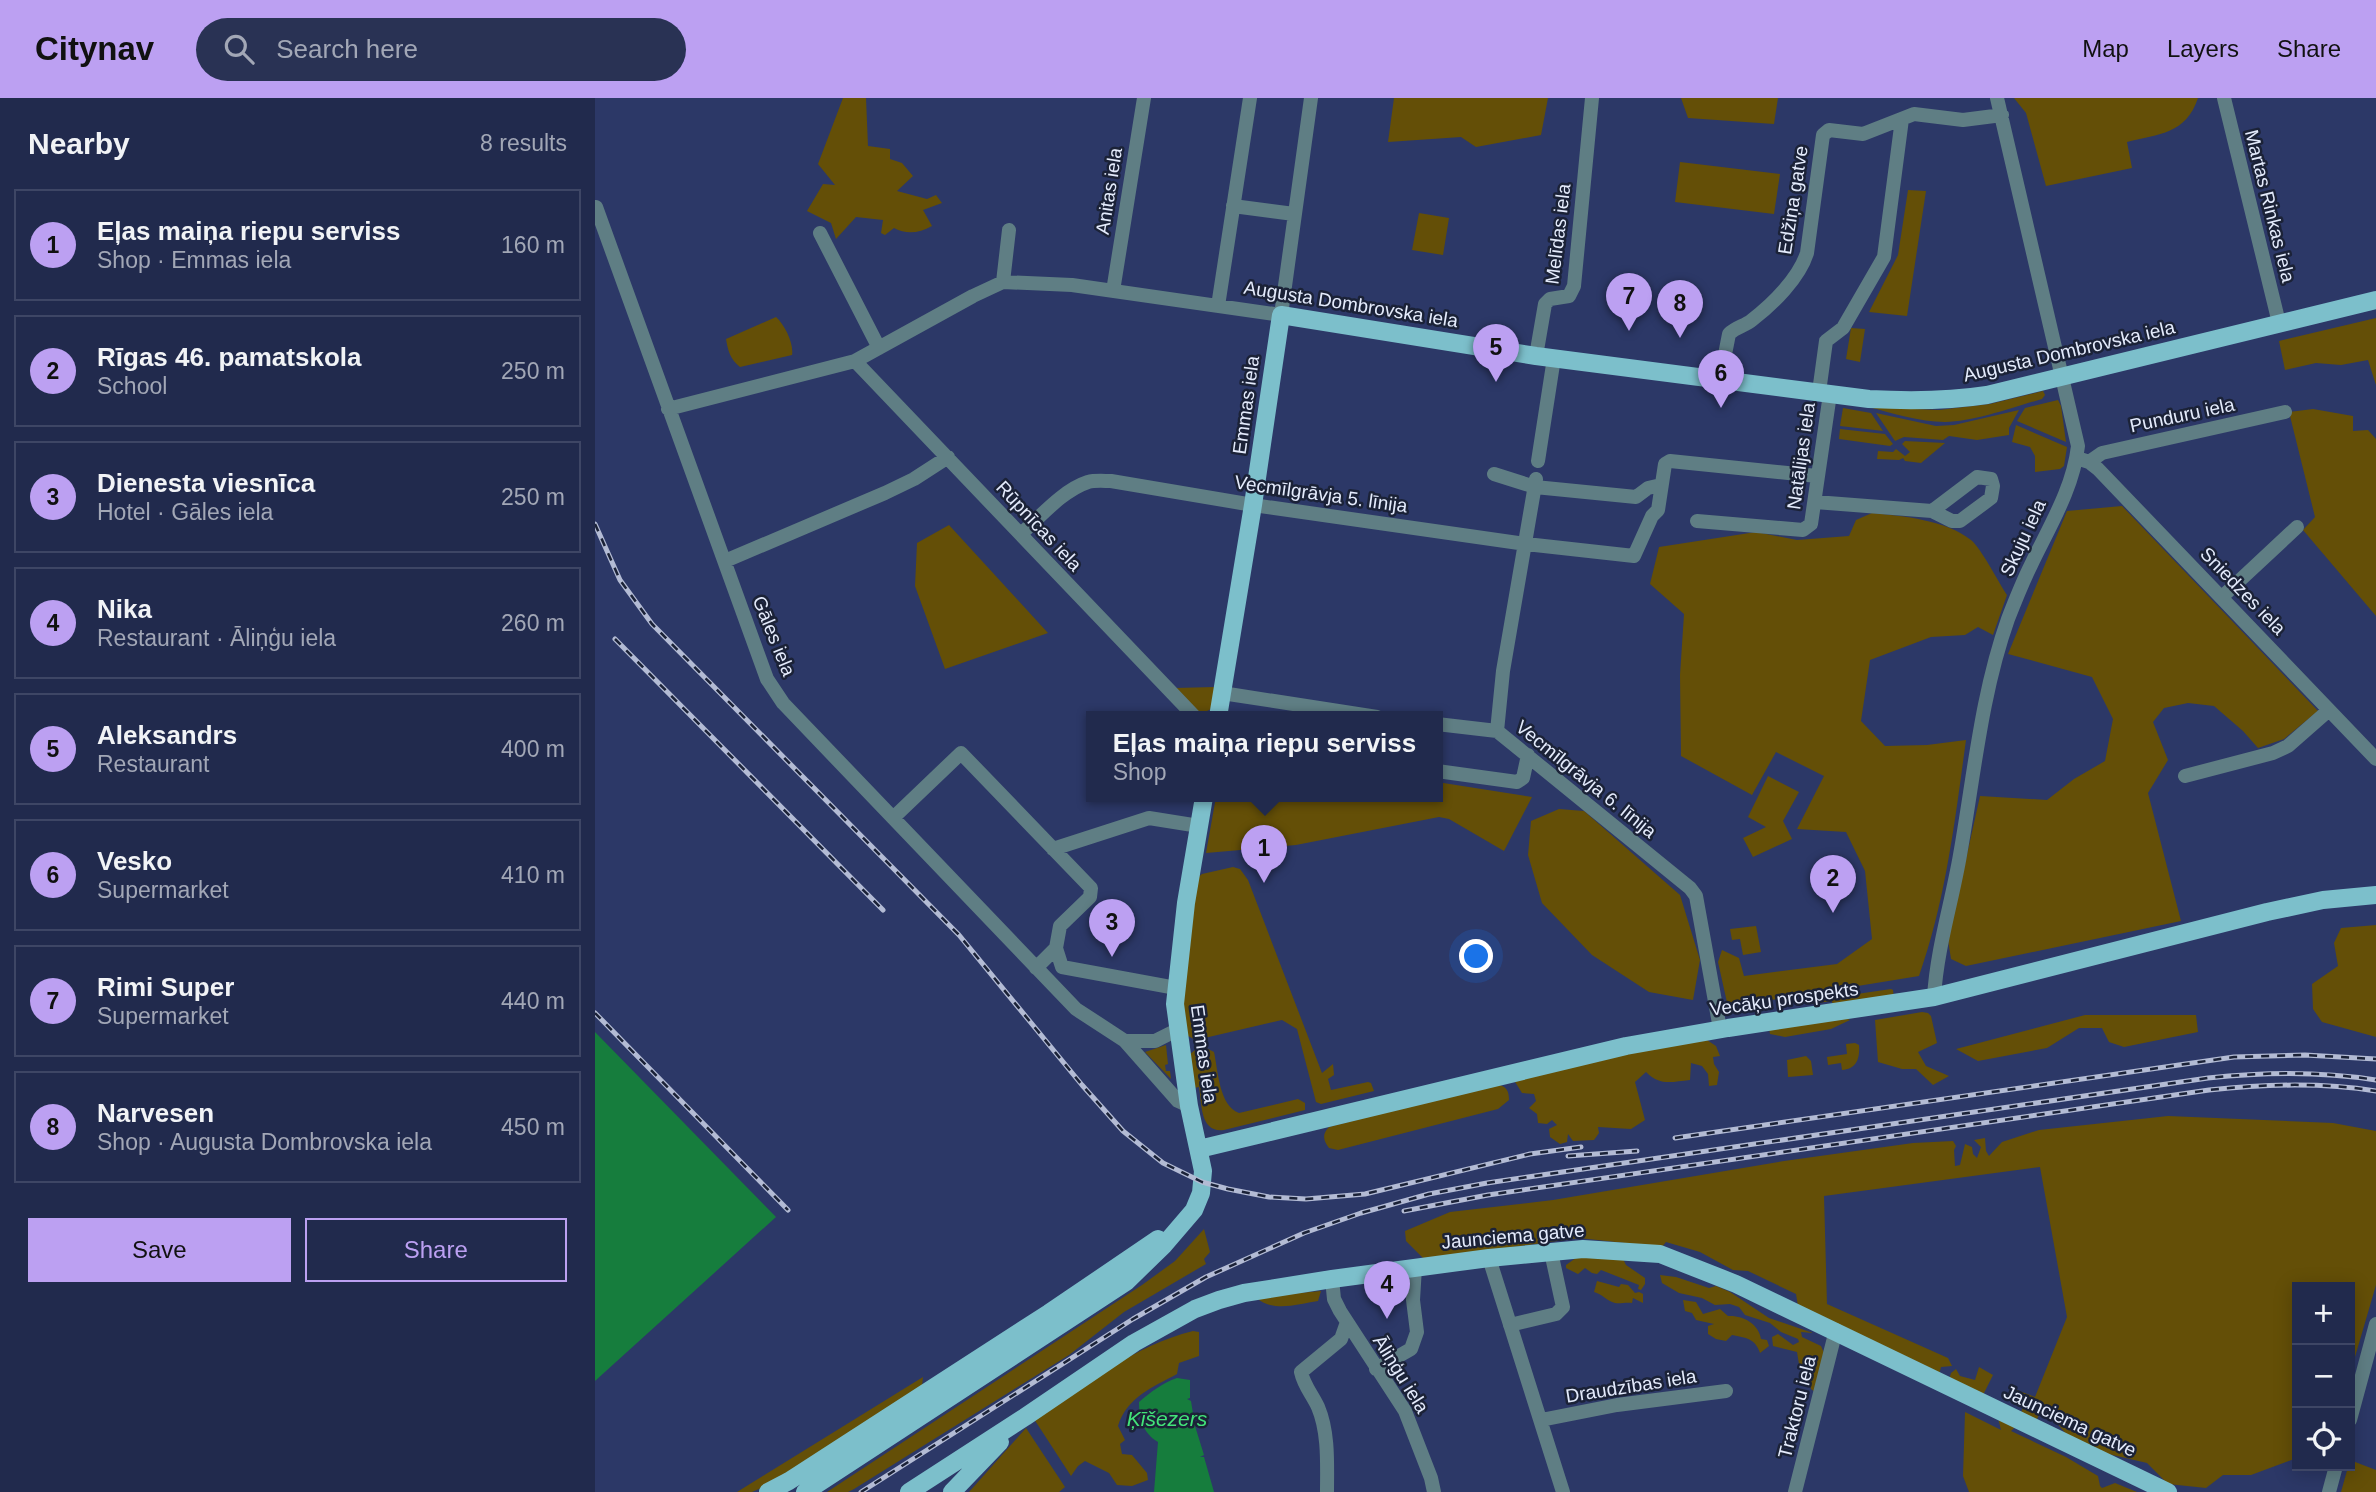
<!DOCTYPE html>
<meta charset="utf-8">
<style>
:root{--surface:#212a4d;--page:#293254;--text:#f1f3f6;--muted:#a2a7b6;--line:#3e4665;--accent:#bca0f2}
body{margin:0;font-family:Arial,sans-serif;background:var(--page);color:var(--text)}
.controls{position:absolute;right:21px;bottom:21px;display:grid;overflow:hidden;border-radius:0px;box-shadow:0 4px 18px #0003}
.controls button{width:63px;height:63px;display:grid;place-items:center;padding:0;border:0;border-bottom:2px solid var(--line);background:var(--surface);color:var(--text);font:35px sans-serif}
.you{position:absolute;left:882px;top:859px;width:24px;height:24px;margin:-18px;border:5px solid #fff;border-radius:50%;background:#1a73e8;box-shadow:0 0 0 10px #1a73e833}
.badge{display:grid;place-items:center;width:46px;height:46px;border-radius:50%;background:var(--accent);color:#111;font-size:23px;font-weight:700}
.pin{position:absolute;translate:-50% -58px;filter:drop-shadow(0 2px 4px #0008)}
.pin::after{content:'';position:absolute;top:37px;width:24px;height:21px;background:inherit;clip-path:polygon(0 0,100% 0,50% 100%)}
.popup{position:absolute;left:491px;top:613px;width:357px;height:91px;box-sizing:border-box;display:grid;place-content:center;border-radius:0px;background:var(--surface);filter:drop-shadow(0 2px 5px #0005);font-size:23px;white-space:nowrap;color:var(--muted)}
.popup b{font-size:26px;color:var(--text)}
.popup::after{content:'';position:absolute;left:50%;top:100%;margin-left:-14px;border:14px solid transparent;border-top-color:var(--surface)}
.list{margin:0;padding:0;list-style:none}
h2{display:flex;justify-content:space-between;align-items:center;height:91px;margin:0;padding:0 28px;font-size:30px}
h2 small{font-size:23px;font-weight:400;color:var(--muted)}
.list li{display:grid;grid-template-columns:46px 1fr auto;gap:21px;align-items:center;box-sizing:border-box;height:112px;margin:0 14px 14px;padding:0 14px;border:2px solid var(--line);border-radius:0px}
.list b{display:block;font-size:26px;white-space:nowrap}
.list p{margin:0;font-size:23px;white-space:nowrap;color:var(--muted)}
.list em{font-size:23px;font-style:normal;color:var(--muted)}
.actions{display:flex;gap:14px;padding:21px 28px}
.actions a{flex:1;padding:16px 0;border:2px solid var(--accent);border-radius:0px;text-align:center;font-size:24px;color:var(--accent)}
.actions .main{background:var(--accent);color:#111}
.icon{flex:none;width:38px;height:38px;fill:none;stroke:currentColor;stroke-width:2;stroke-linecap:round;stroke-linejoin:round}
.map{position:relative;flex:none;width:1781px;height:1394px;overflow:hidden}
header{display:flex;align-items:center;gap:42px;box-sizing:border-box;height:98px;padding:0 35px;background:var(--accent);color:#111}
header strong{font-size:33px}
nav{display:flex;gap:38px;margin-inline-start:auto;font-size:24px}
.search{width:490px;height:63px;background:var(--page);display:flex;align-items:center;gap:18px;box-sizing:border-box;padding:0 24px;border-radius:38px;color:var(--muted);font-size:26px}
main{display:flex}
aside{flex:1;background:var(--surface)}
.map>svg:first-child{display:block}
.green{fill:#644f07}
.water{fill:#167d3d}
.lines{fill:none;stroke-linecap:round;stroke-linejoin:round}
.minor{stroke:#5f7e84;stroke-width:14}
.major{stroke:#7cbfcb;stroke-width:18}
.rail-casing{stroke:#b3bbd4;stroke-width:5}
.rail{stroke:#1b2237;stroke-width:2.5;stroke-dasharray:8;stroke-linecap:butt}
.labels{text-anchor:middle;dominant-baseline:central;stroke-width:5;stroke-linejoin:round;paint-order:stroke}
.street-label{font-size:19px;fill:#e4ebfc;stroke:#1b2237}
.water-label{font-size:21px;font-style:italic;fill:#42e379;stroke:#1b2237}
</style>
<header>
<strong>Citynav</strong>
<div class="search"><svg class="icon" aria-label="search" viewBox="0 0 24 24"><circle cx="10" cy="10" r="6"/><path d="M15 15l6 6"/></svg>Search here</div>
<nav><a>Map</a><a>Layers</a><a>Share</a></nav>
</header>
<main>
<aside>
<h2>Nearby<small>8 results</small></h2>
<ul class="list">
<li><span class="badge">1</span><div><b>Eļas maiņa riepu serviss</b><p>Shop · Emmas iela</p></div><em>160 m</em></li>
<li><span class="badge">2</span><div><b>Rīgas 46. pamatskola</b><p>School</p></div><em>250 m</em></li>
<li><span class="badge">3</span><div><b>Dienesta viesnīca</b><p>Hotel · Gāles iela</p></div><em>250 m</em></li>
<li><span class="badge">4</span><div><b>Nika</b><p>Restaurant · Āliņģu iela</p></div><em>260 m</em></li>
<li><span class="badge">5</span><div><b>Aleksandrs</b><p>Restaurant</p></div><em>400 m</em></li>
<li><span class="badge">6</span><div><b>Vesko</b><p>Supermarket</p></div><em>410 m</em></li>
<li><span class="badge">7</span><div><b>Rimi Super</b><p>Supermarket</p></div><em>440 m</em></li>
<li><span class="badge">8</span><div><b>Narvesen</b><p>Shop · Augusta Dombrovska iela</p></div><em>450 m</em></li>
</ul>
<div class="actions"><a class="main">Save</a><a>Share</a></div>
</aside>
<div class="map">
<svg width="1781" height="1394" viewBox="0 0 1781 1394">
<rect width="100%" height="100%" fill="#2c3867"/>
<path class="green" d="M 248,0 L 271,0 L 273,48 L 295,51 L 295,61 L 307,65 L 318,78 L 302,93 L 332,101 L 341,97 L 347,105 L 328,112 L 337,128 C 324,135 312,137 299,130 L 290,137 L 286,135 L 288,122 L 261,119 L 241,141 L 236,125 L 212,113 L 228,86 L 240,87 L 223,66 Z
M 799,0 L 953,0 L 946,37 L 881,49 L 866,39 L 793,44 Z
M 1086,0 L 1183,0 L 1179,26 L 1093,20 Z
M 1419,0 L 1603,0 C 1591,36 1564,36 1532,44 L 1537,70 L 1451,88 L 1431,15 Z
M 1085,64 L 1185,76 L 1179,116 L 1080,104 Z
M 1313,92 L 1331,93 L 1312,218 L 1274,214 L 1303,157 Z
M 824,115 L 854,120 L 848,157 L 817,152 Z
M 181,219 C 190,227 199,246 197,257 L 145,269 C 135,261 133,253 131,241 Z
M 1781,220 L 1781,287 L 1773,262 L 1746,267 L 1721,265 L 1690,272 L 1684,243 Z
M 1256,230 L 1270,231 L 1265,264 L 1251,261 Z
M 1448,293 L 1450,297 L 1447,301 C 1419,309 1378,324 1350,324 C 1324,324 1298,315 1273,309 L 1344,312 L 1395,306 Z
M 1463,302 L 1466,308 L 1471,344 L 1422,323 L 1430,310 Z
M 1248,310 L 1276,315 L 1288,333 L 1245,328 Z
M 1718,311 L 1758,318 L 1758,333 L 1773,332 L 1781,341 L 1781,518 L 1708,432 L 1720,419 L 1694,314 Z
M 1424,312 L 1414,330 L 1414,337 L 1382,342 L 1354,338 L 1348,342 L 1309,339 L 1300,343 L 1281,315 L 1341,328 L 1359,327 Z
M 1421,327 L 1472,349 L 1469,368 L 1465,371 L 1440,374 L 1440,358 L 1435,349 L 1417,344 Z
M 1245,331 L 1290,336 L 1298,346 L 1295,348 L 1244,341 Z
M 1310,343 L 1350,345 L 1326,365 L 1310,363 L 1308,360 L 1304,362 L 1282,361 L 1283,353 L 1298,354 L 1301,351 L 1310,358 L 1315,354 L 1307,346 Z
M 1527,408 L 1723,613 L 1689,641 L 1663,650 L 1648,633 L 1619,608 L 1593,605 L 1569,610 L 1558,624 L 1573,662 L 1553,695 L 1586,823 L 1371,868 L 1356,861 L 1353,842 L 1385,698 L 1452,702 L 1479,681 L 1510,663 L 1518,621 L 1497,579 L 1413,556 L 1472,413 Z
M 1277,415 C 1308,418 1351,422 1376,442 C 1386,450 1404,485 1412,497 L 1398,537 L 1383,529 L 1370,537 L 1336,539 L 1275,562 L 1266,623 L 1290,648 L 1332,647 L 1371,642 C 1360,722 1351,801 1324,878 L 1133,909 L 1123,864 L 1127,852 L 1144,860 L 1149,878 L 1242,866 L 1277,841 L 1270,773 L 1251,734 L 1202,731 L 1229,678 L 1181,654 L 1157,697 L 1086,658 L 1085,577 L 1089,516 L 1055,486 L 1064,449 L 1161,434 L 1202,442 L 1254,438 L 1261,422 Z
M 354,427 L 453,535 L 350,571 L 320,488 L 322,445 Z
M 620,589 L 616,611 L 608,615 L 607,619 L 580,590 Z
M 1173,678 L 1204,694 L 1188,723 L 1197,741 L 1158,759 L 1148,740 L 1171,729 L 1153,719 Z
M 842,684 L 937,699 L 909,753 L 854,721 L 844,719 L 701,747 L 611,755 L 621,699 L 842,699 Z
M 964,711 L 989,713 L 1085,797 L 1105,862 L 1098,902 L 1054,894 L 997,857 L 947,805 L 933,757 L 936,723 Z
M 638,769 L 645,771 L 653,782 L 727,975 L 738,966 L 739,977 L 733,981 L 736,992 L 773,984 L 776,985 L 779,993 L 726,1006 L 721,1004 L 702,931 L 687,922 L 601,942 L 593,938 L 588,928 L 587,870 L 602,780 L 607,776 Z
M 1781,827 L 1781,939 L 1727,924 L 1718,911 L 1717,886 L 1743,868 L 1739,845 L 1746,830 Z
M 1161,828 L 1166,854 L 1148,857 L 1145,841 L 1137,842 L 1135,831 Z
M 1296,891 L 1298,892 L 1299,901 L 1238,910 L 1237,903 L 1215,906 L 1214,903 Z
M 1327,914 L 1333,915 L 1336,918 L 1342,945 L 1323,954 L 1331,968 L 1354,978 L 1338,987 L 1321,971 L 1307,971 L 1283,964 L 1280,922 Z
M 1490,917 L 1601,917 L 1603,934 L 1529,949 L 1514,944 L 1507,930 L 1484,930 L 1452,950 L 1383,963 L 1361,951 Z
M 1251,920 L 1255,922 L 1236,931 L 1190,939 L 1175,936 L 1174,930 Z
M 1112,942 L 1121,948 L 1125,958 L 1118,959 L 1119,966 L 1124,974 L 1122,987 L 1114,988 L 1113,976 L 1107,968 L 1096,965 L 1095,982 C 1076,984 1065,988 1051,974 L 1040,984 L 1050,1022 L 1036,1031 L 1003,1029 L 1004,1035 L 999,1042 L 978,1043 L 973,1036 L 972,1044 L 965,1046 L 955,1039 L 954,1031 L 962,1027 L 957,1022 L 952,1026 L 943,1025 L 942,1016 L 934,1010 L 941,1003 L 939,996 L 927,995 L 917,979 L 1016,958 Z
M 1260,945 L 1264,947 C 1265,960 1262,971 1247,972 L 1246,965 L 1233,967 L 1232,959 L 1252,956 L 1251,946 Z
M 571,947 L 573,966 L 570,967 L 571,973 L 575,973 L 576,981 L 550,954 Z
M 611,950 L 619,954 C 623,972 624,1008 644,1015 L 703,1001 L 710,1005 L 710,1012 L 629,1032 C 605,1035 607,1007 604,989 L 599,990 L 594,957 L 600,952 Z
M 1211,958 L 1216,963 L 1218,977 L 1193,979 L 1192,962 Z
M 901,986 C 911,988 914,992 914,1002 L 903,1011 L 743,1052 L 734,1050 C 728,1042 727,1036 734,1029 Z
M 1573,1018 L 1738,1025 L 1781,1033 L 1781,1187 L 1755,1276 L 1755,1189 L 1702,1189 L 1702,1360 L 1656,1377 L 1628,1377 L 1611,1390 L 1573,1386 L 1552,1365 L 1505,1354 L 1472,1337 L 1448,1309 L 1441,1323 L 1426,1315 L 1428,1309 L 1419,1304 L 1419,1291 L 1440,1299 L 1472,1219 L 1445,1069 L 1229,1098 L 1232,1206 L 1353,1260 L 1357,1268 L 1346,1269 L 1344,1277 L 1203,1208 L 1201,1196 L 1153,1173 L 1138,1172 L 1105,1154 L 1071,1144 L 1067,1149 L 984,1140 L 829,1161 L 811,1143 L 810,1133 L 855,1114 L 958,1102 L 1189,1063 L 1318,1045 L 1358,1043 L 1361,1048 L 1359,1052 L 1360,1068 L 1365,1067 L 1370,1046 L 1377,1049 L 1378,1056 L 1382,1060 L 1386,1049 L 1379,1042 L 1390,1040 L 1391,1053 L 1394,1058 L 1407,1044 L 1444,1032 Z
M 609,1131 L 615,1154 L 609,1161 L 611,1166 L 529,1214 L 474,1257 L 259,1391 L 253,1394 L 232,1394 L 547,1187 L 580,1163 Z
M 985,1157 L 1028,1161 L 1031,1167 L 1050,1180 L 1050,1186 L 1046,1192 L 1043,1191 L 1044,1187 L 1006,1172 L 1002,1176 L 997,1175 L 990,1170 L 983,1176 L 971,1170 L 971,1167 Z
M 1065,1177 L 1081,1179 L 1114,1190 L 1121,1188 L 1135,1194 L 1174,1220 L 1218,1235 L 1206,1234 L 1207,1239 L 1226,1248 L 1230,1257 L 1225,1298 L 1216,1291 L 1212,1270 L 1204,1266 L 1202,1254 L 1178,1248 L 1177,1239 L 1183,1236 L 1198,1247 L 1204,1244 L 1203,1241 L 1186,1234 L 1175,1225 L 1150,1217 L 1144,1209 L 1135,1206 L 1120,1207 L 1107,1200 L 1084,1195 L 1067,1185 Z
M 1002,1183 L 1024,1189 L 1026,1186 L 1033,1187 L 1040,1195 L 1044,1194 L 1048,1196 L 1048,1205 L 1038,1200 L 1037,1205 C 1031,1204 1025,1206 1020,1205 C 1012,1203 1007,1196 999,1194 Z
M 726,1193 L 723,1203 C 702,1206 678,1215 660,1199 Z
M 1088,1202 L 1101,1204 L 1108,1216 L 1125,1211 L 1133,1218 C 1148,1217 1164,1226 1166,1241 L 1172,1242 L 1174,1248 L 1165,1255 C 1160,1240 1151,1240 1137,1237 L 1131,1243 L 1121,1241 L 1113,1236 L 1113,1228 L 1119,1226 L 1101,1222 L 1097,1215 L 1090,1213 Z
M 598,1233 L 604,1234 L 604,1258 L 584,1265 L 582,1276 C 558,1289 532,1299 523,1328 L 530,1342 L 525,1346 L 527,1356 L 537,1357 L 552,1375 L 553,1382 L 537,1388 L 522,1387 L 514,1375 L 490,1363 L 483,1368 L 476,1378 L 439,1321 C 490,1287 538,1248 598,1233 Z
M 1384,1269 L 1398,1277 L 1388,1297 L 1354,1282 L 1356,1275 L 1361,1271 L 1365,1278 L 1380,1282 Z
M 328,1279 L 327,1288 L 233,1350 L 166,1390 L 157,1394 L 142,1394 Z
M 1370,1314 L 1406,1332 L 1403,1320 L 1421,1328 L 1416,1333 L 1471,1359 L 1503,1378 L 1505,1388 L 1507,1390 L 1520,1385 L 1542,1394 L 1374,1394 L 1368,1378 Z
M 431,1330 L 470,1389 L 464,1394 L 374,1394 Z
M 1755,1362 L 1781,1372 L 1781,1394 L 1746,1394 Z"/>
<path class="water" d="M 0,934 L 181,1119 L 0,1283 Z
M 582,1280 L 595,1282 L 595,1300 L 592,1301 L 596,1303 L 600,1328 L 609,1357 L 605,1359 L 609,1359 L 619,1394 L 559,1394 L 563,1344 C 548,1335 544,1321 544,1304 C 556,1294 567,1285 582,1280 Z"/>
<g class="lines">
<path class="minor" d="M 1629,0 L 1684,225
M 638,108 L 699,116
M 1,109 L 172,581 L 188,605 L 481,911 L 530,943 L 583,1003 L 594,1008
M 225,135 L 284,250
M 408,184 L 414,132
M 518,193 L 549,0
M 623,208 L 655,0
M 941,258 L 950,206 L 955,201 L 974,198 L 979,188 L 997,0
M 260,263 L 600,619
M 1125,282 L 1134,236 C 1141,229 1150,228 1157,222 C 1178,206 1204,180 1212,155 L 1228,37 L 1234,32 L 1268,36 L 1319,16 L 1368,22 L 1407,17
M 1224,294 L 1231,243 L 1248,230 L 1289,159 L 1307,21
M 73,311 L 260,263 L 378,198 L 408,184 L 477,187 L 686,217 L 716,0
M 1482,360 L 1494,364 L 1503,371 L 1781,661
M 943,363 L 959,260
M 1494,364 L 1507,355 L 1690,314
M 899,376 L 940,389 L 1041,399 L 1053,390 L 1066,387
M 1220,404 L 1337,413 L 1357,423 L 1365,423 L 1396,400 L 1398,388 L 1396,381 L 1382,379 L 1337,413
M 1102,423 L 1208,432 L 1216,426 L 1235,296
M 426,436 C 445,419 468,392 493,384 C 500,382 509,383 516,383 L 658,407 L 931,446 L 1039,458 L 1057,418 L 1063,412 L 1070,366 L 1075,363 L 1222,378
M 130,463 L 290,395 L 319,381 L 353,359
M 1628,498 L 1702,429
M 627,595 L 782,619
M 842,626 L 902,633 L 1095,790 L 1101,798 L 1125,931
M 902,633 L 908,573 L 941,381
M 842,673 L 922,684 L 928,680 L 933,657
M 1590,678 L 1678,655 L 1693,648 L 1734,612
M 298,720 L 366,655 L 496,790 L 495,799 L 465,828 L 461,850 L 441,870
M 458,751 L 554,720 L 604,728
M 461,850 L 467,869 L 581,890
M 1339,899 C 1342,850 1357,804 1365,757 C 1379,678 1386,597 1413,521 C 1420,503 1427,485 1436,467 C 1454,429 1478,391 1483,348 L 1402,0
M 530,943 L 560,943 L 582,932
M 894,1160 L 968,1394
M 737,1181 L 739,1201 L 745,1213 L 810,1313 L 836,1380 L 839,1394
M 915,1227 L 961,1216 L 968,1209 L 956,1154
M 781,1271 L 816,1251 L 822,1234 L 818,1202 L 820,1169
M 946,1322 L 1022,1307 L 1131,1293
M 1755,1322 L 1781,1226
M 732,1394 C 732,1367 734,1335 723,1309 C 717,1296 709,1288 706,1274 L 746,1241 L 752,1224
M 1200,1394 L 1241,1232
M 1734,1394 L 1741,1368"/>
<path class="major" d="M 623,619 L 658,407 L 686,217 L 941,258 L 1274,301 C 1313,303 1353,303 1392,297 L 1781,202
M 604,1051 L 1031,948 L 1133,930 L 1339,899 L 1672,814 L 1728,802 L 1781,797
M 173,1394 L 194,1383 L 454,1215 L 563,1141
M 210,1394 L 531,1184 L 569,1147 L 599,1112 L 606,1095 L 608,1073 L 594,1008 L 580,906 L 591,805 L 609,699
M 314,1394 L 430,1319 L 539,1245 L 600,1211 L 624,1202 L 649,1195 L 737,1181 L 894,1160 L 988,1151 L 1065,1156 L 1141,1186 L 1573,1394
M 357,1394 L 405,1344"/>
<g class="rail-casing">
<path id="rail" d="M 0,426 L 25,482 L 57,526 L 364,837 L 487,987 L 528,1033 L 568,1065 L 607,1084 L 633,1091 L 674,1099 L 711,1101 L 770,1096 L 935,1056 L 986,1049
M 20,541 L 288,812
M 0,915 L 193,1112
M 1080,1040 L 1639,959 L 1710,957 L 1781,961
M 973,1058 L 1042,1053
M 809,1113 L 893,1097 L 1614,992 C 1670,986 1725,984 1781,993
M 266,1394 L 538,1221 L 611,1179 L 709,1135 L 766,1115 L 834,1096 L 892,1085 L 1613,980 C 1669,974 1725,973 1781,982"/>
</g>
<use href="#rail" class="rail"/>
</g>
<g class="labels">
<g class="street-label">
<text transform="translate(514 93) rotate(-81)">Anitas iela</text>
<text transform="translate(1198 102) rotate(-81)">Edžiņa gatve</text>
<text transform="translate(1675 108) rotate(76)">Martas Rinkas iela</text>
<text transform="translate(963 136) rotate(-83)">Melīdas iela</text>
<text transform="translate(756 206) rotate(9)">Augusta Dombrovska iela</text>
<text transform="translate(1474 253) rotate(-13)">Augusta Dombrovska iela</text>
<text transform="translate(651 307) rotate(-82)">Emmas iela</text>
<text transform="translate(1587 317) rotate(-12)">Punduru iela</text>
<text transform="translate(1206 358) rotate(-82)">Natālijas iela</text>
<text transform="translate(726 396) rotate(8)">Vecmīlgrāvja 5. līnija</text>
<text transform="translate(444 428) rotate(47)">Rūpnīcas iela</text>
<text transform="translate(1428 440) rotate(-65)">Skuju iela</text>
<text transform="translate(1648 493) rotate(46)">Sniedzes iela</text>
<text transform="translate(179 538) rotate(68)">Gāles iela</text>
<text transform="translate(991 681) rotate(39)">Vecmīlgrāvja 6. līnija</text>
<text transform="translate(1189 901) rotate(-8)">Vecāķu prospekts</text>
<text transform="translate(609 956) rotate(82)">Emmas iela</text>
<text transform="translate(918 1138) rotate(-5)">Jaunciema gatve</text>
<text transform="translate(806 1276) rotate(58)">Āliņģu iela</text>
<text transform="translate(1036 1288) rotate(-9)">Draudzības iela</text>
<text transform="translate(1202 1309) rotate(-76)">Traktoru iela</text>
<text transform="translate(1475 1323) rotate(25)">Jaunciema gatve</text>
</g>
<g class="water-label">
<text x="572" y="1320">Ķīšezers</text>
</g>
</g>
</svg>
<div class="controls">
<button>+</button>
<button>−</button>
<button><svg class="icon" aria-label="locate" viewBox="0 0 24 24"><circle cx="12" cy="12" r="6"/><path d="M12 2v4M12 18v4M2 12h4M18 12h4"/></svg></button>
</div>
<div class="you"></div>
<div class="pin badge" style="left:669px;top:785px">1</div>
<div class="popup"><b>Eļas maiņa riepu serviss</b>Shop</div>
<div class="pin badge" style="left:1238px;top:815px">2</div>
<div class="pin badge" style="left:517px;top:859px">3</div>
<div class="pin badge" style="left:792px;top:1221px">4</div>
<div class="pin badge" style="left:901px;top:284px">5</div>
<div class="pin badge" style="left:1126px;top:310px">6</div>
<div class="pin badge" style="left:1034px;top:233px">7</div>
<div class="pin badge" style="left:1085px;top:240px">8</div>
</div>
</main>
